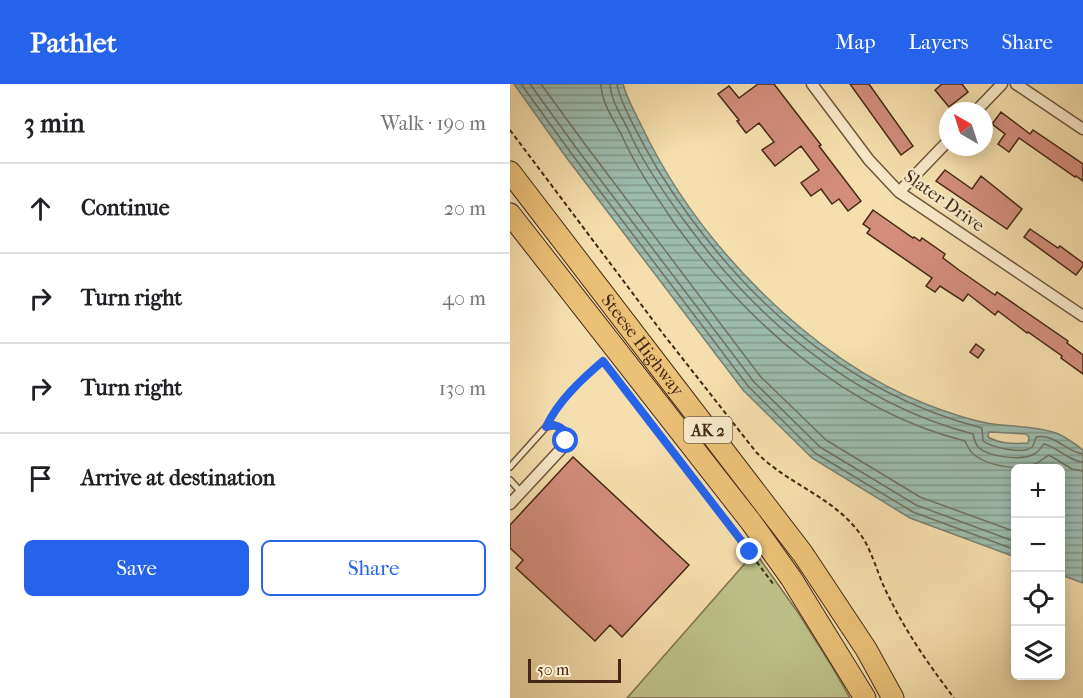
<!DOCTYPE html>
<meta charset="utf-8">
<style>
:root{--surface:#fff;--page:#f6f6f6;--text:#202124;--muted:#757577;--line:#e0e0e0;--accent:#2563eb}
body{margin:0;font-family:"IM FELL French Canon",serif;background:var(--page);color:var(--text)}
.controls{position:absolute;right:18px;bottom:18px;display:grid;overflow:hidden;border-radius:9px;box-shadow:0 3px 15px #0003}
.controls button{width:54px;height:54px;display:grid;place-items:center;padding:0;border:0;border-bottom:2px solid var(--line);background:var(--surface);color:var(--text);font:30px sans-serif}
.compass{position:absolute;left:429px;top:18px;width:54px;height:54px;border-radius:50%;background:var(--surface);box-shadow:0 3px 15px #0003;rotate:321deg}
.scale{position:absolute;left:18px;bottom:15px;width:93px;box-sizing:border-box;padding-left:6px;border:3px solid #442714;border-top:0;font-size:16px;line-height:21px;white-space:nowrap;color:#442714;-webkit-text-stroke:4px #f9eaca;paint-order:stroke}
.stop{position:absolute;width:18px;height:18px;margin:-14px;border:4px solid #2563eb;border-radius:50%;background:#fff}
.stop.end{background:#2563eb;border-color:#fff;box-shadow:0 2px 6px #0008}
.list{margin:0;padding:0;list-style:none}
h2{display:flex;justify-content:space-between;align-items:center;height:78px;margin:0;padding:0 24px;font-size:26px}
h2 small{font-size:20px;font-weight:400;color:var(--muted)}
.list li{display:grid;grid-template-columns:39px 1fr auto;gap:18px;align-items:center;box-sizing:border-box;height:90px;padding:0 24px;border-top:2px solid var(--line)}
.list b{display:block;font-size:22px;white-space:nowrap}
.list em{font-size:20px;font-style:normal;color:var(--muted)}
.actions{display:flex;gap:12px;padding:18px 24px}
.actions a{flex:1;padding:14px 0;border:2px solid var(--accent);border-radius:9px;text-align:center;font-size:21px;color:var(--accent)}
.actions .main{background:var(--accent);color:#fff}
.icon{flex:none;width:33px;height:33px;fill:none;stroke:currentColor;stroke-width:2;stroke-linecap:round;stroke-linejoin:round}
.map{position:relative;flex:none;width:573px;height:614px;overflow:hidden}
header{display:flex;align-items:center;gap:36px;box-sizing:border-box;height:84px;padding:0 30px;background:var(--accent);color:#fff}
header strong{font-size:28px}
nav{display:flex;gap:33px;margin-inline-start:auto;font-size:21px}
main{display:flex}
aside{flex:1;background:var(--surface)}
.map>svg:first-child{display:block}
.green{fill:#bdc189;stroke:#80744e;stroke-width:1.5}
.water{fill:url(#water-rules);stroke:#798071;stroke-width:1.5;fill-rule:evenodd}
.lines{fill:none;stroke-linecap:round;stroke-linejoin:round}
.shore{stroke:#707262;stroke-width:1.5}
.building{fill:#d28d7b;stroke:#442714;stroke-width:1.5}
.lane-casing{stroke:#70553a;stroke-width:8}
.street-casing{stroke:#70553a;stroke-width:13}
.highway-casing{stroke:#442714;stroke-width:23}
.path{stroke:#442714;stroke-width:2;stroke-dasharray:4.5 3;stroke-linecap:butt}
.lane{stroke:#f9eaca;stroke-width:5}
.street{stroke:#f9eaca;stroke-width:10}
.highway{stroke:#ebc077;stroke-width:21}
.route{stroke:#2563eb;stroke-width:8}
.labels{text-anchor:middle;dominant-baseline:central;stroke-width:5;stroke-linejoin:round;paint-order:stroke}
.shield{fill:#f9eaca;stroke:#7a624b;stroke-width:1.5}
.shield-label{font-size:16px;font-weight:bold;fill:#442714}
.street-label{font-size:18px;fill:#442714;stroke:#f9eaca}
</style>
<header>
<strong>Pathlet</strong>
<nav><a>Map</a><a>Layers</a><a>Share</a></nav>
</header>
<main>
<aside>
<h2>3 min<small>Walk · 190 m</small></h2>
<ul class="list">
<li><svg class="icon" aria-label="ahead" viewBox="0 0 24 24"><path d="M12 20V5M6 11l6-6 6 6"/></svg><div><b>Continue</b></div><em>20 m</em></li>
<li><svg class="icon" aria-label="right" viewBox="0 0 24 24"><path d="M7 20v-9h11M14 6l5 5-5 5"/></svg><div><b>Turn right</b></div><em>40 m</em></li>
<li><svg class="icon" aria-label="right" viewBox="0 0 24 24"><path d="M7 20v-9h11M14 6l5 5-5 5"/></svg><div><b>Turn right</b></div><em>130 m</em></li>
<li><svg class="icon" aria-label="arrive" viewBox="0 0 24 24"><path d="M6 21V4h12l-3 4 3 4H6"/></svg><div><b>Arrive at destination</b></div></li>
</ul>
<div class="actions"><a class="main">Save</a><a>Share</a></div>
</aside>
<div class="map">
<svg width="573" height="614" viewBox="0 0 573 614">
<defs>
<pattern id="water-rules" width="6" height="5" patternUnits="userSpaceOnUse" patternTransform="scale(1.5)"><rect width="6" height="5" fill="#9dbcaf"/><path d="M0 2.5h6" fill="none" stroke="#82998d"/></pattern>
</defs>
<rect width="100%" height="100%" fill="#f6dfae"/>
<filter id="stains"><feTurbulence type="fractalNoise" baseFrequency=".00333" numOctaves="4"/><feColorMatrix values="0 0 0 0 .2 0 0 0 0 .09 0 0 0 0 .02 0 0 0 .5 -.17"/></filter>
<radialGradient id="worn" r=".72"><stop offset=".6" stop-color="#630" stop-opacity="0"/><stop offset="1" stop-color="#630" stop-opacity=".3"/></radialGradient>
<path class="green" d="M 245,468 L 289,530 L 321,581 L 340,614 L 117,614 Z"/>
<path class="water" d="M 4,0 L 113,0 C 117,15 125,28 131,41 C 186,157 298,274 418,321 C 439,329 461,337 483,340 C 504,343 526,342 546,349 C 555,352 565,360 573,366 L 573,499 L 551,491 L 550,384 L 506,384 L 505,473 L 400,434 L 302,374 L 233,306 L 56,73 ZM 479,348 L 516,350 L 519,353 L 518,359 C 504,360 490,360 478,353 Z"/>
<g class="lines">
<path class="shore" d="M 11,0 L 61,69 L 238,302 L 305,369 L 403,428 L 506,466
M 20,0 L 67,65 L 244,298 L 310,363 L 406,421 L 506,458
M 31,0 L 74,59 L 250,292 L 316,356 L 410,413 L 506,448
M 91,0 C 91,19 105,37 113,54 C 127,85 146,112 165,140 C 236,237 335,327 455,357 C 458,363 460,369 466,372 C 481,383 510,387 527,379 C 531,377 535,373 539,371 L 562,385 L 573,387
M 100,0 C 101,19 115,37 122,54 C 136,83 154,109 173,135 C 244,233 343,319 463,350 C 464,354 465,359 468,363 C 478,373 512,377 524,370 C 529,368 531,363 534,360 C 548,363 558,377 573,378
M 107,0 C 109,18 138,69 148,86 C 224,207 331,308 472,344 L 473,357 C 481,363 513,371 522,363 C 524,361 525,356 526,353 C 544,349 556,368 573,370"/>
</g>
<path class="building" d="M 248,0 L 264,0 L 311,61 L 309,62 L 351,117 L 338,127 L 329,115 L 322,120 L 311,105 L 301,112 L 291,99 L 309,86 L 291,62 L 265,82 L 252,66 L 264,58 L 249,39 L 236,49 L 227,37 L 229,36 L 208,10 L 219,2 L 229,14 Z
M 340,0 L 359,0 L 403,62 L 391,71 Z
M 432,0 L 452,0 L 458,8 L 439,23 L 425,6 Z
M 491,28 L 520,50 L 523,46 L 573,80 L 573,97 L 566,92 L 565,93 L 509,54 L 499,68 L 488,60 L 495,50 L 482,40 Z
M 435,86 L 462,105 L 471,92 L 512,125 L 497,145 L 426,97 Z
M 363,126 L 403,154 L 404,153 L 410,157 L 412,154 L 435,170 L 433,174 L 449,186 L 485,211 L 487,208 L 558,257 L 557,259 L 573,271 L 573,290 L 551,274 L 552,272 L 518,248 L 517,249 L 488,227 L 485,231 L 458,210 L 453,217 L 430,202 L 425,208 L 416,202 L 422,194 L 357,149 L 360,145 L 353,140 Z
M 520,145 L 548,164 L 550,162 L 573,179 L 573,182 L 566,191 L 514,153 Z
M 466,260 L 474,266 L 468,274 L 460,268 Z
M 63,373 L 179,481 L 112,553 L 100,541 L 85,557 L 6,484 L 13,476 L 0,464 L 0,441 Z"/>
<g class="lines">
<g class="lane-casing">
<path id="lane" d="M 0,383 L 36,343 L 44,341 L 54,346 L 56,357 L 52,364
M 0,396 L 11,408"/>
</g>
<g class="street-casing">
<path id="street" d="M 302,0 L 359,76 L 389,108 L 573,232
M 506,0 L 573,45
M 466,27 L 492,0
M 389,108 L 438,57
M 0,420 L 52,364"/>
</g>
<g class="highway-casing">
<g id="highway">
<path id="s1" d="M 0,88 L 293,470 L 356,565 L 383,614"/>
<path d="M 0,130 L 241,438 L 281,494 L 355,614"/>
</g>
</g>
<path class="path" d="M 0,46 L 154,251 L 246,368 C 276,399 321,412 348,447 C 363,466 367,491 379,513 C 397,550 420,582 444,614
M 40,334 L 78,291 L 93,277
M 161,364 L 264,501"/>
<use href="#lane" class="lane"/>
<use href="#street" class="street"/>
<use href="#highway" class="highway"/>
</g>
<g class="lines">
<path class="route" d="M 56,357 C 56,344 48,339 36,343 C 48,317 72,295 93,277 L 240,468"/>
</g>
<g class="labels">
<rect class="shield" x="174" y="333" width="48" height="26" rx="4.5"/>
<g class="shield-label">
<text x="198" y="346">AK 2</text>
</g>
<g class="street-label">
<text transform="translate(434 117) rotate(35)">Slater Drive</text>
<text stroke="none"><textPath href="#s1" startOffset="218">Steese Highway</textPath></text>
</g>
</g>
<rect width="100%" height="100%" filter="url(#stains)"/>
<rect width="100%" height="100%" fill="url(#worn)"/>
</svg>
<div class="controls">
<button>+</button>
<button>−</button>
<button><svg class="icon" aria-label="locate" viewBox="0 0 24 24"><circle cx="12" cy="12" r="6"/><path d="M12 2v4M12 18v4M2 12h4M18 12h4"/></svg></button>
<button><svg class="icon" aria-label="layers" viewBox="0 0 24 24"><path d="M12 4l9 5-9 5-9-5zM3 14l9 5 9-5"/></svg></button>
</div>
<svg class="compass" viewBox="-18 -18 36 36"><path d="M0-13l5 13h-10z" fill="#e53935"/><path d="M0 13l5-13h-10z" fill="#757577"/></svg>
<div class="scale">50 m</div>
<div class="stop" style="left:56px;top:357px"></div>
<div class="stop end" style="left:240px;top:468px"></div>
</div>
</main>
